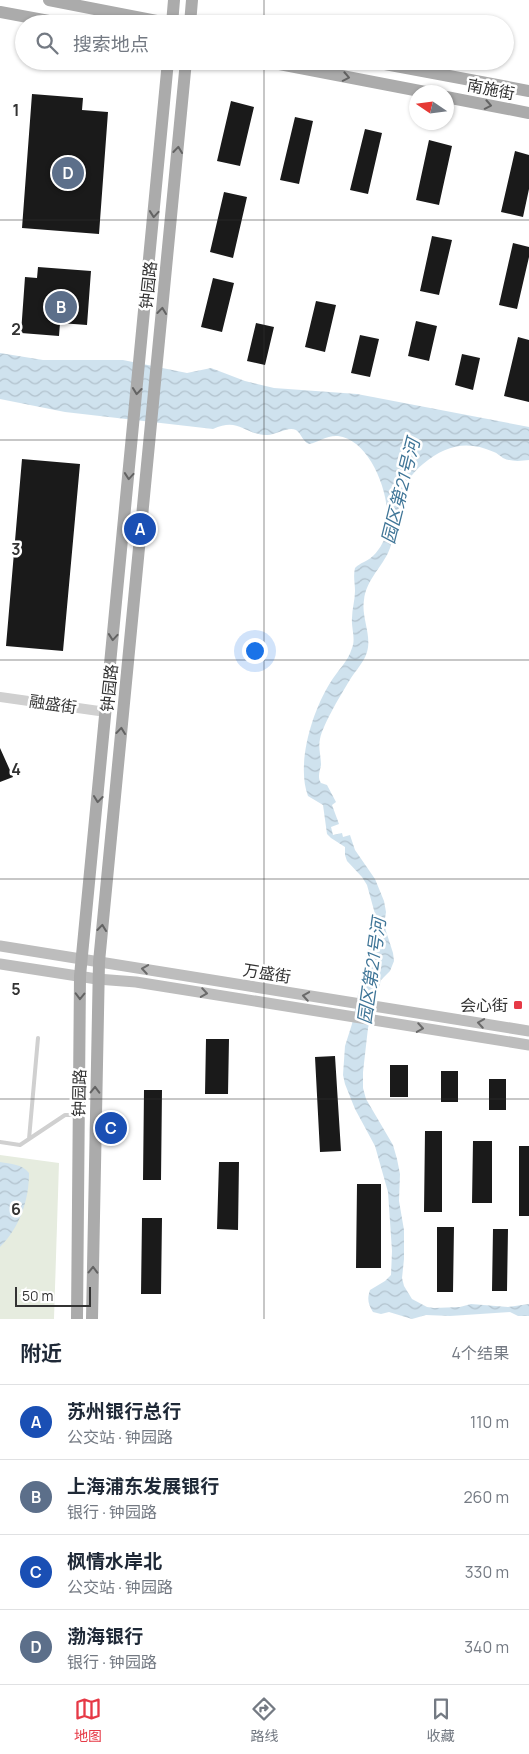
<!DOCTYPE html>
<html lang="zh">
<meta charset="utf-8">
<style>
:root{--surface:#fff;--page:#f2f2f3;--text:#1f2937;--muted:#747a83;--line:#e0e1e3;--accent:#e63946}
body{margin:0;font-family:Manrope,"Noto Sans SC",sans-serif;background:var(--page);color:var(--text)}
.compass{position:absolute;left:409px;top:85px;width:45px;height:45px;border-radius:50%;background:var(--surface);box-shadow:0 1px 4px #0004;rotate:283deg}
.scale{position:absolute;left:15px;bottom:12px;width:76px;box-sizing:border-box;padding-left:5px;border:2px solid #333;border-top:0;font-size:14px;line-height:18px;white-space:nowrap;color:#333;-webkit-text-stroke:4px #fff;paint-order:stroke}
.you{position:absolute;left:254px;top:650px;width:18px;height:18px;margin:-12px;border:4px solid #fff;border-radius:50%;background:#1a73e8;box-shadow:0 0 0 8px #1a73e833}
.badge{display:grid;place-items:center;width:32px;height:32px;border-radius:50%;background:var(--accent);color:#fff;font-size:16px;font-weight:700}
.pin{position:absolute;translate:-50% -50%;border:2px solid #fff;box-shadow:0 1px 5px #0006}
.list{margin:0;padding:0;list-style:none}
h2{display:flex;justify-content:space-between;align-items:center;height:65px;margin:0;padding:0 20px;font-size:21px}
h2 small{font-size:16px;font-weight:400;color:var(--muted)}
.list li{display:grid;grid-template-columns:32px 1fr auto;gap:15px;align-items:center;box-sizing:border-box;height:75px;padding:0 20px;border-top:1px solid var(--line)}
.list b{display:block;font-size:19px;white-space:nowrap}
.list p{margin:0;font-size:16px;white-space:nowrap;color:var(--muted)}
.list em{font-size:16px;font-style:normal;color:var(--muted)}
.icon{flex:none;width:28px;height:28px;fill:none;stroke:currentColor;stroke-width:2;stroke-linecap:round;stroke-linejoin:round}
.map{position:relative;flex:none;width:529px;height:1319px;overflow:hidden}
.search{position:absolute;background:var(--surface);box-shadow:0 1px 4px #0004;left:15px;right:15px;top:15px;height:55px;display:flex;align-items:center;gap:12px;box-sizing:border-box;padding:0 18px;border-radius:28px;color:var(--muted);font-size:19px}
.sheet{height:365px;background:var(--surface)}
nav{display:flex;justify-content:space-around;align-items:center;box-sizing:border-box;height:70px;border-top:1px solid var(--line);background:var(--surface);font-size:14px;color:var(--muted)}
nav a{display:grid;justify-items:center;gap:2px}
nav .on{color:var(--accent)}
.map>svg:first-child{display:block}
.grass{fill:#e6ecdf}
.water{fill:url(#water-waves)}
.building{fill:#1a1a1a}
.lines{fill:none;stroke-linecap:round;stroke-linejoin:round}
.service{stroke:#d0d0d0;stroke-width:4}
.tertiary{stroke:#d0d0d0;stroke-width:10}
.secondary{stroke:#bdbdbd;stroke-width:11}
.primary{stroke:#ababab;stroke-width:12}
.oneway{stroke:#636363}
.oneway2{stroke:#6a6a6a}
.grid{fill:none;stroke:#333;stroke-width:1;stroke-opacity:0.55}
.poi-dot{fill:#e63946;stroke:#fff;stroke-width:2}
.labels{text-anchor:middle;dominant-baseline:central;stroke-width:5;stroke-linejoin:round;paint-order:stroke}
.street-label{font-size:16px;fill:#333;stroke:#fff}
.poi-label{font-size:16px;fill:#333;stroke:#fff;text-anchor:end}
.water-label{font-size:18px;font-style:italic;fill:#3f7597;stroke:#fff}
.grid-label{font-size:16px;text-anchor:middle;font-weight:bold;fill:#333;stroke:#fff;stroke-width:5;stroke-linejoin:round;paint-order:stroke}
</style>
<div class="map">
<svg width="529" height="1319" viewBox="0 0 529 1319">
<defs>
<pattern id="water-waves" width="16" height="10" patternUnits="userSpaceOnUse" patternTransform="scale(1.25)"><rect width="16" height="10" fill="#cfe2ee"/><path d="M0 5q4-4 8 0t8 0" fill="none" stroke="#b2c2cd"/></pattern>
</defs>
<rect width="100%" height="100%" fill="#fff"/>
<path class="grass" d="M 0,1155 L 59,1163 L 54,1319 L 0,1319 Z"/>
<path class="water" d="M 0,353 L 43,360 L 123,360 L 187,373 L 211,368 L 245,381 L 274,388 L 357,394 L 529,427 L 529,460 C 521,461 511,462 503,458 C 500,456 497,453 494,452 C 467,440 446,445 423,464 C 393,488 402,522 388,553 C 380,569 366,581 364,600 C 361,617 372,635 367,652 C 364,662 356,670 351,678 C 343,691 323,724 320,739 C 318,748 321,756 321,765 C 320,771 317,777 321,783 L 327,785 L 336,802 L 332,805 L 339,824 L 331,827 L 333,835 L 342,833 L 343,837 L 350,835 L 355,850 L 375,879 L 384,901 L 386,912 L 384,925 L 393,953 L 394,961 L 390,971 L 381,980 L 368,1028 L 363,1072 L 363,1088 L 366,1099 L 393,1145 L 397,1159 L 400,1174 L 399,1201 L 404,1230 L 404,1259 L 402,1278 L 404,1286 L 412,1299 L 427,1307 L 434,1308 L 460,1307 L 471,1304 L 508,1307 L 529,1304 L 529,1316 L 518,1316 L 510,1312 L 450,1316 L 426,1315 L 412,1319 L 389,1312 L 381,1314 L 373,1312 C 368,1304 367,1299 370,1290 L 385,1281 L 391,1275 L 392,1251 L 388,1192 L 375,1146 L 355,1109 L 345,1084 L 343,1075 L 345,1046 L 352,1024 L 366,956 L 373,931 L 375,914 L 367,885 L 362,877 L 347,861 L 345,855 L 345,847 L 331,838 L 327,834 L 323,805 L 308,796 C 296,764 312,712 330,683 C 337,671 348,662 352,648 C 356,638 351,628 352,618 C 352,609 355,600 355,591 C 355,583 353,576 355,568 C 358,565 360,564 364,562 C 373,558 380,549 384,540 C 397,510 374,440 338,436 C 327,435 319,442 309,444 C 302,441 302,434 296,430 C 287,426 275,436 266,435 C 243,434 239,417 213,429 L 65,412 L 0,399 Z
M 0,1162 C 11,1164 22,1164 29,1173 C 29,1200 20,1227 0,1247 Z"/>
<path class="building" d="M 32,94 L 83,98 L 82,110 L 108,112 L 99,234 L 22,228 Z
M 231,101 L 254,107 L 240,166 L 217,161 Z
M 295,117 L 313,121 L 299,184 L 280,180 Z
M 365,129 L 382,133 L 368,194 L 350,190 Z
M 429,140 L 452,146 L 439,205 L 416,200 Z
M 515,151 L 529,155 L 529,189 L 523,217 L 501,212 Z
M 224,192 L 247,197 L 233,258 L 210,252 Z
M 432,236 L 452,240 L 439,295 L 420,291 Z
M 513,243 L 529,247 L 529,257 L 517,309 L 499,305 Z
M 38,267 L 91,271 L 87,325 L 60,323 L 59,336 L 21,333 L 25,277 L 37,278 Z
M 213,278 L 234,283 L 222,332 L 201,327 Z
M 316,301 L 336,305 L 325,352 L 305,347 Z
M 416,321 L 437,326 L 429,361 L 408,356 Z
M 256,323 L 274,327 L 265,365 L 247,361 Z
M 360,335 L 379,339 L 370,377 L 351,373 Z
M 518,337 L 529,340 L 529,402 L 504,396 Z
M 462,354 L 480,358 L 473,390 L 455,385 Z
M 22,459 L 80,464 L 63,651 L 6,646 Z
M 0,748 L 13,777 L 0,782 Z
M 206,1039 L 229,1039 L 228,1094 L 205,1094 Z
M 335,1056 L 341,1151 L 320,1152 L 315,1057 Z
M 390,1065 L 408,1065 L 408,1097 L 390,1097 Z
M 441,1071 L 458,1071 L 458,1102 L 441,1102 Z
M 489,1079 L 506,1079 L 506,1110 L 489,1110 Z
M 144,1090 L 162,1090 L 161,1180 L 143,1180 Z
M 425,1131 L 442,1131 L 442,1212 L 424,1212 Z
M 473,1141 L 492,1141 L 492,1203 L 472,1203 Z
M 519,1146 L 529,1146 L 529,1216 L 519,1216 Z
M 219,1162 L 239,1162 L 238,1230 L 217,1229 Z
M 357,1184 L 381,1184 L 381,1268 L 356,1268 Z
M 142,1218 L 162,1218 L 161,1294 L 141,1294 Z
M 437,1227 L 454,1227 L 453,1292 L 437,1292 Z
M 493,1229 L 508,1229 L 507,1291 L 492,1291 Z"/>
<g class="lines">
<path class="service" d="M 29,1139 L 38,1038
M 0,1142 L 20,1145 L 65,1115 L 76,1115"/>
<path class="tertiary" d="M 0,697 L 106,712"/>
<path class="secondary" d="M 0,946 L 529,1031
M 0,964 L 97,979 L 136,982 L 529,1045"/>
<path class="primary" d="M 49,0 L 172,24 L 174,0
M 0,12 L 65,24
M 190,24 L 192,0
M 264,61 L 425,92
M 369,61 L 529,91
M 446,97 L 529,113
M 77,1319 L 80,976 L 168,61
M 92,1319 L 99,962 L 186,61"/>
</g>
<defs><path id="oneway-chevron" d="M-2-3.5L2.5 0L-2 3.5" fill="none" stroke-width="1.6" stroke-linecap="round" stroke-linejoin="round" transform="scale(1.25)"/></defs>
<g class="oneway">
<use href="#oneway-chevron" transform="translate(346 77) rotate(11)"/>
<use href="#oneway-chevron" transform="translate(488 105) rotate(11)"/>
<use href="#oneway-chevron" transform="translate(178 150) rotate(-84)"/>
<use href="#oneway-chevron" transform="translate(154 214) rotate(95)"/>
<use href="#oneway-chevron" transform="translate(162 311) rotate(-84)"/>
<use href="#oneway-chevron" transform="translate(137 391) rotate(96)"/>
<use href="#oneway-chevron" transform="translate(129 476) rotate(95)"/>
<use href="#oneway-chevron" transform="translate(113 637) rotate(95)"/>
<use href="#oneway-chevron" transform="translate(121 731) rotate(-84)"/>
<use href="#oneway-chevron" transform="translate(98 799) rotate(96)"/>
<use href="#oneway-chevron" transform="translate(102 928) rotate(-84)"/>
<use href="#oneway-chevron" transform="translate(80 996) rotate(91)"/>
<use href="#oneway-chevron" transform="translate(95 1090) rotate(-89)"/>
<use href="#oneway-chevron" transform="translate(93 1270) rotate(-89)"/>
</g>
<g class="oneway2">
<use href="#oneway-chevron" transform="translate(145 969) rotate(-171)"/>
<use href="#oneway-chevron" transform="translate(204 993) rotate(9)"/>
<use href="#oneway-chevron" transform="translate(306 996) rotate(-171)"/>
<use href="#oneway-chevron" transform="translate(481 1023) rotate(-171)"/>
<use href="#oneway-chevron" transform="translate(420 1028) rotate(9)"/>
</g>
<path class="grid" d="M 264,0 L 264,24M 264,61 L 264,1319M 0,220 L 529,220M 0,440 L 529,440M 0,660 L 529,660M 0,879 L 529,879M 0,1099 L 529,1099"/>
<rect class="poi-dot" x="513" y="1000" width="10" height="10" rx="2.5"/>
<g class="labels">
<g class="street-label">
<text transform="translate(491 89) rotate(11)">南施街</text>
<text transform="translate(148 285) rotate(-84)">钟园路</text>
<text transform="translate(109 688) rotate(-84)">钟园路</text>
<text transform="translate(53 704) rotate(8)">融盛街</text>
<text transform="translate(267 973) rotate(9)">万盛街</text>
<text transform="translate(79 1093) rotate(-89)">钟园路</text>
</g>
<g class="poi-label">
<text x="508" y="1005">会心街</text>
</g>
<g class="water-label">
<text transform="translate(400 491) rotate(-76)">园区第21号河</text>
<text transform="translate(371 971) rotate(-82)">园区第21号河</text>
</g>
</g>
<g class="grid-label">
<text x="16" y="116">1</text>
<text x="16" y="335">2</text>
<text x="16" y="555">3</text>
<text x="16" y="775">4</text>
<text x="16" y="995">5</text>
<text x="16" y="1215">6</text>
</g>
</svg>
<svg class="compass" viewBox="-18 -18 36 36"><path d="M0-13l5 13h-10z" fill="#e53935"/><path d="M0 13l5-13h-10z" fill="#747a83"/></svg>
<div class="scale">50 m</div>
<div class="you"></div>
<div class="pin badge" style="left:140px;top:529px;background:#1a4fb4">A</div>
<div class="pin badge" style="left:61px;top:307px;background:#5c6f8a">B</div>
<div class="pin badge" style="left:111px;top:1128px;background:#1a4fb4">C</div>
<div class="pin badge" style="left:68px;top:173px;background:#5c6f8a">D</div>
<div class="search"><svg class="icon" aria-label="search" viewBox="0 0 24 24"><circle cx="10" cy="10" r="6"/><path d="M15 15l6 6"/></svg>搜索地点</div>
</div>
<section class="sheet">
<h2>附近<small>4个结果</small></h2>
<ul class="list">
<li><span class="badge" style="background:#1a4fb4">A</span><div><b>苏州银行总行</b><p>公交站 · 钟园路</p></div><em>110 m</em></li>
<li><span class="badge" style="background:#5c6f8a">B</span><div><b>上海浦东发展银行</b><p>银行 · 钟园路</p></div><em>260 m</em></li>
<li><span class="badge" style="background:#1a4fb4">C</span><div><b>枫情水岸北</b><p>公交站 · 钟园路</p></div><em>330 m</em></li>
<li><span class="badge" style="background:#5c6f8a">D</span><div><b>渤海银行</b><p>银行 · 钟园路</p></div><em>340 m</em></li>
</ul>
</section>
<nav>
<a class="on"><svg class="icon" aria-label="map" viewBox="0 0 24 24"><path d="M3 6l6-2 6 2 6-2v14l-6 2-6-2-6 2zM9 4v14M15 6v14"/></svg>地图</a>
<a><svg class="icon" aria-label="directions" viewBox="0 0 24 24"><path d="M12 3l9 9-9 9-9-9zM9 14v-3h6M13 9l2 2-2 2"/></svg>路线</a>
<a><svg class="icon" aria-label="saved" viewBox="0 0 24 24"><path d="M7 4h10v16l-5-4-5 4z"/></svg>收藏</a>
</nav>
